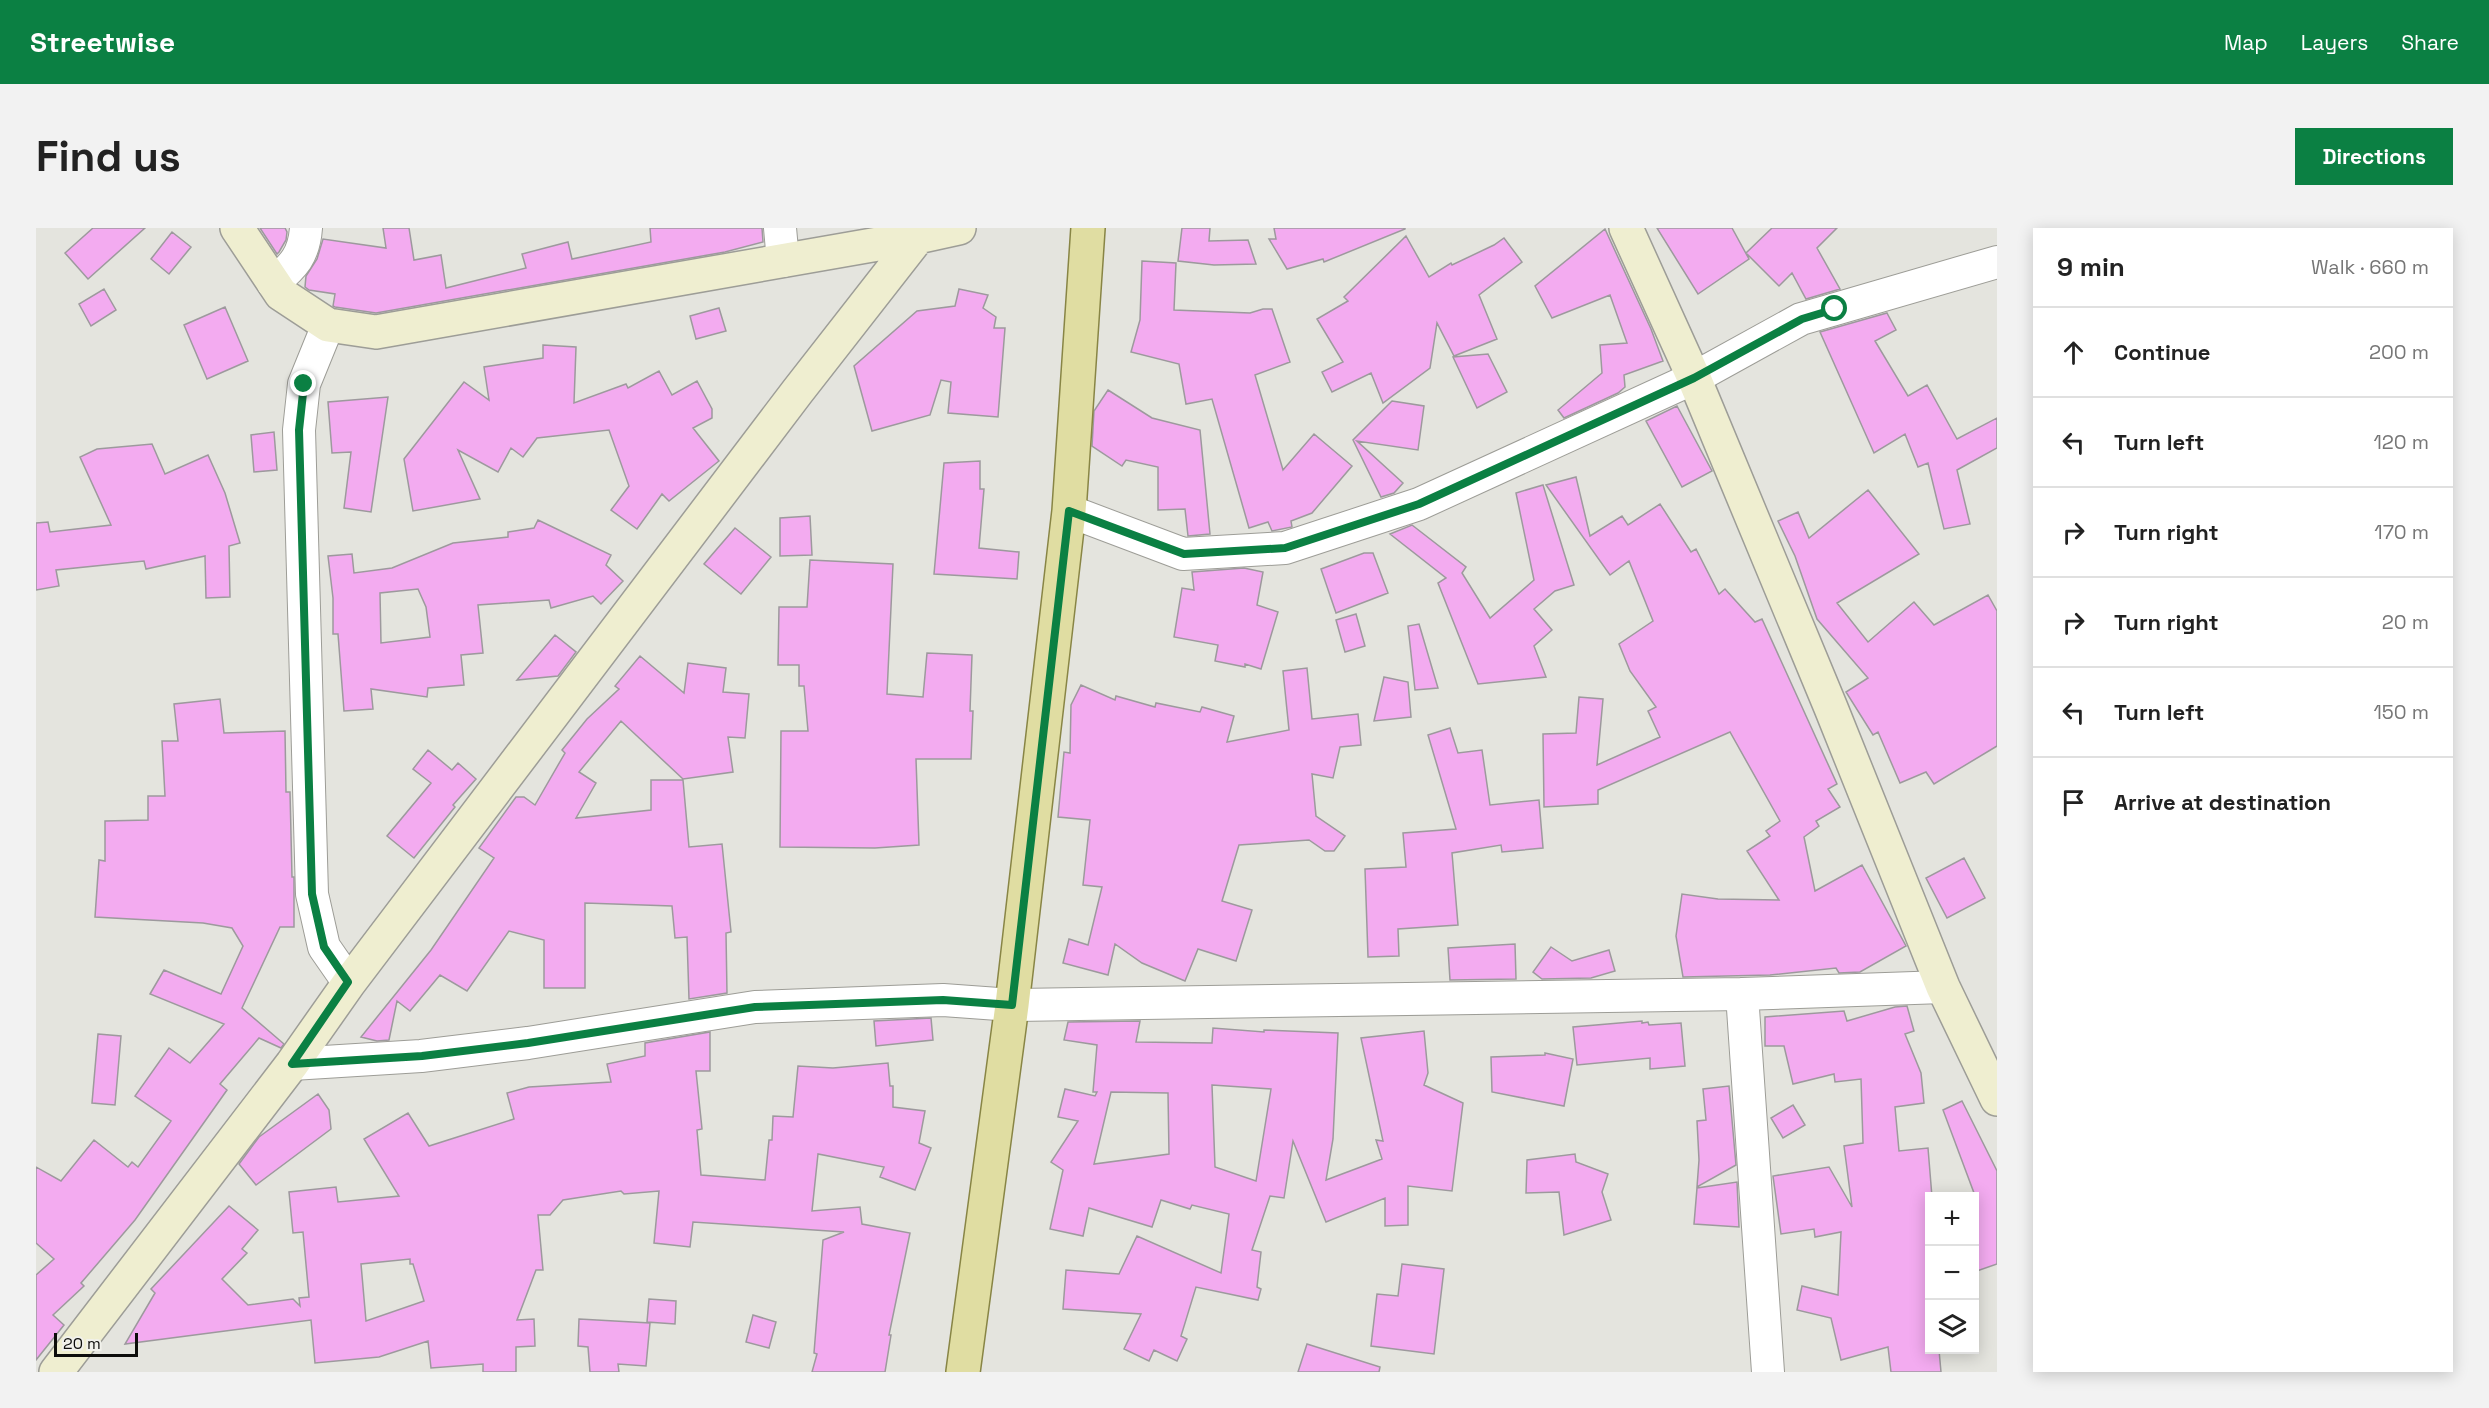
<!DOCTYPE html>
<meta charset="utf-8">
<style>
:root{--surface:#fff;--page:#f2f2f2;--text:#222;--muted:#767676;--line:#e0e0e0;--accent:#0b8043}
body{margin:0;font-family:"Space Grotesk",sans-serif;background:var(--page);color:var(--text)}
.controls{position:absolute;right:18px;bottom:18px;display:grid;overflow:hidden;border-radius:0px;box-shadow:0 3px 15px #0003}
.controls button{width:54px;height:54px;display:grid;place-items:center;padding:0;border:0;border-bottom:2px solid var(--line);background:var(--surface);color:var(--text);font:30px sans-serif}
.scale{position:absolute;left:18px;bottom:15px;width:84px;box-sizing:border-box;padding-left:6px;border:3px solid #0d0d0b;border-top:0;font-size:16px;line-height:21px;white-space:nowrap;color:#0d0d0b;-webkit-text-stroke:4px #f1f1eb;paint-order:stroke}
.stop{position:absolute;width:18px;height:18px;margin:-14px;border:4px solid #0b8043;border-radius:50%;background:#fff}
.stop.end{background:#0b8043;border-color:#fff;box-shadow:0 2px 6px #0008}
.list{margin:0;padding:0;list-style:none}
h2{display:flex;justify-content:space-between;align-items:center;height:78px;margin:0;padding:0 24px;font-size:26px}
h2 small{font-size:20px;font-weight:400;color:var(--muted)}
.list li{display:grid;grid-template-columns:39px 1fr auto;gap:18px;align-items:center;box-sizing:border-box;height:90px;padding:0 24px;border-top:2px solid var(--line)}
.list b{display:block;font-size:22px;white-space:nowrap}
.list em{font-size:20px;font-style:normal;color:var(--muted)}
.icon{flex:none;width:33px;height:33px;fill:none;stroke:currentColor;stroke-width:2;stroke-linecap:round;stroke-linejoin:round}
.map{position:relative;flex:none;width:1961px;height:1144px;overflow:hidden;border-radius:0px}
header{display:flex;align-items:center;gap:36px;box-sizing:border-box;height:84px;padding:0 30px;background:var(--accent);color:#fff}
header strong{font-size:28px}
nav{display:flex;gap:33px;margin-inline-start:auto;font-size:21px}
.intro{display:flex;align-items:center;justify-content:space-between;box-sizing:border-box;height:144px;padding:0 36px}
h1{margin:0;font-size:42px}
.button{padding:15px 27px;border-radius:0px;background:var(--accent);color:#fff;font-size:21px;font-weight:700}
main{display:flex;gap:36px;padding:0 36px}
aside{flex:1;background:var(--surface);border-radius:0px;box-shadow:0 3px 15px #0003}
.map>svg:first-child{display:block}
.building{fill:#f3abf0;stroke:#9d999d;stroke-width:1.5;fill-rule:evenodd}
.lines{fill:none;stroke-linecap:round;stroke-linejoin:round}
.street-casing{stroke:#9d9d97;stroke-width:34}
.secondary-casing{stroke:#9d9d97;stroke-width:36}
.primary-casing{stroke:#888545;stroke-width:36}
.street{stroke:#fff;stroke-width:32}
.secondary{stroke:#efeed0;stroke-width:33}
.primary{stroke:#e0dda2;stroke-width:33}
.route{stroke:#0b8043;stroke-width:8}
</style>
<header>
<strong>Streetwise</strong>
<nav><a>Map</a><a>Layers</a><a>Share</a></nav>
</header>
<div class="intro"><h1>Find us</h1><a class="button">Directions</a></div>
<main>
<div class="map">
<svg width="1961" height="1144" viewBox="0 0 1961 1144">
<rect width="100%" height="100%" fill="#e4e4de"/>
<path class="building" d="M 57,0 L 109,0 L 52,51 L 29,25 Z
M 224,0 L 249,0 L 251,4 L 250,12 L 243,24 L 241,26 Z
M 347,0 L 373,0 L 378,32 L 405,27 L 410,60 L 490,40 L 486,26 L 532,14 L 536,31 L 615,14 L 614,0 L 726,0 L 727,14 L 689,24 L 340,85 L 299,79 L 297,78 L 299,66 L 273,62 L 269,59 L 270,48 L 281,31 L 287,11 L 350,20 Z
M 1146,0 L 1174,0 L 1173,13 L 1212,12 L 1220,36 L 1178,37 L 1142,33 Z
M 1238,0 L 1369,0 L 1369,1 L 1288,34 L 1287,31 L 1251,41 L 1233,11 L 1240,11 Z
M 1621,0 L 1696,0 L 1713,31 L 1662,66 Z
M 1736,0 L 1801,0 L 1781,20 L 1804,61 L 1770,71 L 1756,45 L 1743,58 L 1710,25 Z
M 1569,1 L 1615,101 L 1627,133 L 1588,147 L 1589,159 L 1582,165 L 1528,190 L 1522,182 L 1566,145 L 1564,117 L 1591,115 L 1574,67 L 1516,90 L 1499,58 Z
M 136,4 L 155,19 L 133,46 L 115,31 Z
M 1370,8 L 1393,49 L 1415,35 L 1416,37 L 1458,17 L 1468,10 L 1486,34 L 1443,67 L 1461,111 L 1418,128 L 1401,95 L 1394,140 L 1347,175 L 1335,145 L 1296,164 L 1286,144 L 1307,134 L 1281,91 L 1312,73 L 1308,69 Z
M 1106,33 L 1140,35 L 1138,82 L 1214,85 L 1227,81 L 1236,81 L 1254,134 L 1219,147 L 1247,242 L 1278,206 L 1316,238 L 1276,285 L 1255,293 L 1256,299 L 1236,303 L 1232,294 L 1213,300 L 1176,171 L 1150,176 L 1143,136 L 1095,124 L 1104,92 Z
M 68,61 L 80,82 L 55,98 L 43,76 Z
M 923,61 L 952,67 L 947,80 L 960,89 L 958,100 L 969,100 L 962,189 L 912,185 L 915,154 L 905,152 L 894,187 L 836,203 L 818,138 L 881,83 L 919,78 Z
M 189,79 L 212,133 L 171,151 L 148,97 Z
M 683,80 L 690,103 L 660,111 L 654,88 Z
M 1851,85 L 1860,102 L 1839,113 L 1872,168 L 1891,157 L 1921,211 L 1961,190 L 1961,220 L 1921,242 L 1934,296 L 1908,301 L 1892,235 L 1882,239 L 1869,206 L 1838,225 L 1784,104 Z
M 507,117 L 540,119 L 538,175 L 590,156 L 592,160 L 623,143 L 636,167 L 661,153 L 676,181 L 676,190 L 657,200 L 683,233 L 633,273 L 626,266 L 601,301 L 575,282 L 593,258 L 573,202 L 501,210 L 487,229 L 475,220 L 462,244 L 422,222 L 444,271 L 377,283 L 368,231 L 428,154 L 453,172 L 448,139 L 507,130 Z
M 1452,126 L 1471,164 L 1441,180 L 1417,129 Z
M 1072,162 L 1116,190 L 1164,202 L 1174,306 L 1152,308 L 1149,281 L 1122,282 L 1122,239 L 1090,232 L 1086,238 L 1056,218 L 1058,183 Z
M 352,169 L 335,284 L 308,280 L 315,224 L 296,225 L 292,174 Z
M 1356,173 L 1388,178 L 1382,222 L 1321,213 L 1367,255 L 1358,265 L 1345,269 L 1317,212 Z
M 1641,178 L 1676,243 L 1646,259 L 1610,193 Z
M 238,204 L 241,242 L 218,244 L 215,207 Z
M 116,216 L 129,246 L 172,227 L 189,265 L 204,315 L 193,318 L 194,369 L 170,370 L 169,328 L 110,341 L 108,333 L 20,342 L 23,358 L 0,362 L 0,295 L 12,294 L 14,304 L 75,297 L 44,229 L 61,221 Z
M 944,233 L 944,261 L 948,261 L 943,320 L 983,324 L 981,351 L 898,346 L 908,235 Z
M 1540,249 L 1554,308 L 1586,288 L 1592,297 L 1624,276 L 1655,324 L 1660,321 L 1683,366 L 1689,361 L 1719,394 L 1726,391 L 1801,556 L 1792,561 L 1804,579 L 1780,593 L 1783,598 L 1768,609 L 1779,663 L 1826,637 L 1870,718 L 1824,744 L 1803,745 L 1800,740 L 1734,747 L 1647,749 L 1640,708 L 1646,666 L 1682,671 L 1743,672 L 1711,623 L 1734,608 L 1730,603 L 1744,593 L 1694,504 L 1562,562 L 1562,576 L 1508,579 L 1507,506 L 1540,505 L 1543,469 L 1567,471 L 1561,537 L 1624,509 L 1612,483 L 1620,479 L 1594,443 L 1583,416 L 1617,393 L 1593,333 L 1574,347 L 1510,257 Z
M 1507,257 L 1538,357 L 1519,363 L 1498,381 L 1516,402 L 1498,418 L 1510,449 L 1442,456 L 1402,355 L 1410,350 L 1354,306 L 1376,297 L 1430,339 L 1426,345 L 1454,390 L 1498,352 L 1480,265 Z
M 1832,262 L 1883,326 L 1801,375 L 1832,414 L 1878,374 L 1898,397 L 1952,367 L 1961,383 L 1961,518 L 1898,556 L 1890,544 L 1864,555 L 1842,504 L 1837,507 L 1810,464 L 1832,450 L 1781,391 L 1759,328 L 1742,293 L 1762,284 L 1773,310 Z
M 774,288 L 776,327 L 744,328 L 744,290 Z
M 502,292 L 575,327 L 570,337 L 587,353 L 565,376 L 557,368 L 515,380 L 513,372 L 442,377 L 447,425 L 425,427 L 428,457 L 392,460 L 391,469 L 335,461 L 337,481 L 308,483 L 302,406 L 297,406 L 297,370 L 292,328 L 316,326 L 318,345 L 356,340 L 417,315 L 472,309 L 472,304 L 498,300 ZM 382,361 L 390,379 L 394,409 L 345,415 L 344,365 Z
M 699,300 L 735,329 L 705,366 L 668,336 Z
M 1328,325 L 1337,325 L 1352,365 L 1300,385 L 1285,341 Z
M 774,332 L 857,336 L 851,466 L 887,469 L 891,425 L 936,427 L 934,483 L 937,483 L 935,531 L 880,531 L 883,617 L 839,620 L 744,619 L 745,503 L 772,503 L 768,458 L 763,458 L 763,437 L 742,437 L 743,379 L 771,379 Z
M 1208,340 L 1227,344 L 1221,377 L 1242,384 L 1225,441 L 1209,436 L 1209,439 L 1179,433 L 1182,417 L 1138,409 L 1146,360 L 1158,362 L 1156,344 Z
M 1320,386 L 1329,418 L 1309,424 L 1300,392 Z
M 1383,396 L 1402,460 L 1379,462 L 1372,398 Z
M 519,407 L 540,424 L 522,448 L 481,452 Z
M 604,428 L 648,465 L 652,435 L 690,440 L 687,464 L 713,466 L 709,510 L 692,509 L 697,544 L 647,551 L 585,493 L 543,544 L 560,555 L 540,590 L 615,582 L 615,552 L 647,552 L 653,619 L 686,616 L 695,704 L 690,705 L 691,765 L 653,771 L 651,709 L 639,710 L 636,678 L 549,675 L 549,760 L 508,760 L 508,712 L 473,703 L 431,763 L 404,747 L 374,783 L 361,773 L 353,812 L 341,813 L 325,809 L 395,722 L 458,630 L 443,620 L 480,569 L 488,569 L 499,577 L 529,525 L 526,522 L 551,491 L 583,461 L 579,458 Z
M 1271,440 L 1276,491 L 1322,486 L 1325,517 L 1304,519 L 1297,550 L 1276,546 L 1280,588 L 1309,608 L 1298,623 L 1289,623 L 1273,612 L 1203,617 L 1186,673 L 1216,682 L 1200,733 L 1162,721 L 1149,753 L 1106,735 L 1079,716 L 1072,747 L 1027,735 L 1033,711 L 1052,717 L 1066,659 L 1047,657 L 1054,592 L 1022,589 L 1028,524 L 1034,525 L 1035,477 L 1045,457 L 1079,472 L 1080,468 L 1119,479 L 1120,475 L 1164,484 L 1166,479 L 1198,488 L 1191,514 L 1253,502 L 1247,443 Z
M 1348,449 L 1372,454 L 1375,489 L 1338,493 Z
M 184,471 L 188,505 L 249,503 L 250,564 L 254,564 L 256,649 L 258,649 L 258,699 L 244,699 L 206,780 L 248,816 L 245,820 L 223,810 L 184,856 L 191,862 L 99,992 L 45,1055 L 48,1058 L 17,1087 L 28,1097 L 0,1132 L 0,1047 L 18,1031 L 0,1015 L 0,939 L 25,953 L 58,912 L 92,939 L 96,934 L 102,939 L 135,893 L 99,868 L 133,820 L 154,835 L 188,796 L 114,766 L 128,742 L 185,766 L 207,718 L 196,700 L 167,695 L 59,689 L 63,632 L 69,633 L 69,593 L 112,592 L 112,568 L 129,568 L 126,513 L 142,513 L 138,476 Z
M 1414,500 L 1422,525 L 1446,522 L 1454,577 L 1503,572 L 1507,620 L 1466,624 L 1465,617 L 1416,625 L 1422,697 L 1362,701 L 1363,728 L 1332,729 L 1329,641 L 1370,639 L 1367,605 L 1420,601 L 1392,507 Z
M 392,522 L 416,542 L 422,535 L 440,551 L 417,577 L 419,579 L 378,630 L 351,608 L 395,555 L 377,541 Z
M 1928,630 L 1949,670 L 1911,690 L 1890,650 Z
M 1479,716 L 1480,751 L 1414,752 L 1412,720 Z
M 1515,719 L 1536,733 L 1573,722 L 1579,743 L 1555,750 L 1506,751 L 1497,744 Z
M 1871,778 L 1878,803 L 1869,806 L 1885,845 L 1888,875 L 1859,879 L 1863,923 L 1892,920 L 1896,969 L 1893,969 L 1893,1122 L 1903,1122 L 1905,1144 L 1855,1144 L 1852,1119 L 1805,1132 L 1795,1090 L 1761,1082 L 1766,1058 L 1802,1067 L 1805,1004 L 1779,1009 L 1778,1001 L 1745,1006 L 1737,948 L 1793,939 L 1816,979 L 1808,918 L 1827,915 L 1825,851 L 1799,854 L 1798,846 L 1757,856 L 1748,818 L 1729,818 L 1729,789 L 1808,783 L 1811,793 L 1859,779 Z
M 895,790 L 897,812 L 840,818 L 838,793 Z
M 1104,793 L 1100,814 L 1176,815 L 1177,800 L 1228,804 L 1228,802 L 1302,805 L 1297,911 L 1290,952 L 1346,931 L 1340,912 L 1347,913 L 1325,810 L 1388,803 L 1392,845 L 1388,857 L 1427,875 L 1416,963 L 1372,958 L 1372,997 L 1349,998 L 1349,970 L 1290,994 L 1257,913 L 1248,970 L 1234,968 L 1216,1022 L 1225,1024 L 1221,1059 L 1225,1061 L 1222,1072 L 1160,1059 L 1145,1108 L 1151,1111 L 1141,1133 L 1118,1122 L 1113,1133 L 1088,1121 L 1105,1086 L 1027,1081 L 1030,1042 L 1083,1046 L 1101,1008 L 1185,1045 L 1193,986 L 1156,977 L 1154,981 L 1125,972 L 1116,999 L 1053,980 L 1047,1008 L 1014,1001 L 1027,942 L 1015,934 L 1042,893 L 1022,889 L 1029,861 L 1059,868 L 1061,864 L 1057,864 L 1061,817 L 1028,812 L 1032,794 ZM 1176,857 L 1235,861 L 1220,953 L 1179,939 ZM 1075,864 L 1132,865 L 1133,926 L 1058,936 Z
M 1606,793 L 1606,795 L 1612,794 L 1613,797 L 1645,795 L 1649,838 L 1614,841 L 1614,830 L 1541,837 L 1537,799 Z
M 674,804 L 674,843 L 660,843 L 666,901 L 661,902 L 665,947 L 729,952 L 733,912 L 736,912 L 737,888 L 757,889 L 762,838 L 797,840 L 852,835 L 854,858 L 857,858 L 857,879 L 889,883 L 883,915 L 895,920 L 879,962 L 844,949 L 848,939 L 782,926 L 776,983 L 824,979 L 826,996 L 874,1005 L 853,1107 L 855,1107 L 849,1144 L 776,1144 L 781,1126 L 778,1125 L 787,1012 L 808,1004 L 657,994 L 654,1019 L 618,1015 L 623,963 L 588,966 L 585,963 L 527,972 L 514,987 L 502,987 L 507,1042 L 500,1042 L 481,1092 L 498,1091 L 499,1118 L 480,1119 L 480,1144 L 447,1144 L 447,1136 L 395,1140 L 392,1113 L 343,1129 L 279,1135 L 275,1092 L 89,1116 L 119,1065 L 115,1061 L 193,978 L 222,1002 L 206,1021 L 211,1025 L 186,1051 L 212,1077 L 257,1071 L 264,1078 L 263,1070 L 273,1069 L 267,1004 L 257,1005 L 253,964 L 300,959 L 302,974 L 363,968 L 328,911 L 372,885 L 393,918 L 478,891 L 471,865 L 493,859 L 575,854 L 571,836 L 609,828 L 609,815 ZM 374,1031 L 374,1036 L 377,1036 L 388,1073 L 330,1093 L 325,1036 Z
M 62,806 L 85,808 L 79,877 L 56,875 Z
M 1509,825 L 1537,831 L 1528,878 L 1456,864 L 1455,829 L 1509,827 Z
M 1693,858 L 1700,937 L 1661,959 L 1663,932 L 1661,893 L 1670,892 L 1667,861 Z
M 282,866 L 293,882 L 295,901 L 220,957 L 203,936 L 223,909 Z
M 1926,873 L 1961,943 L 1961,1036 L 1938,1044 L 1938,965 L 1907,882 Z
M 1757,877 L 1769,897 L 1747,910 L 1735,890 Z
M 1539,926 L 1540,934 L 1572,946 L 1566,964 L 1575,992 L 1528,1007 L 1523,964 L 1490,965 L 1491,932 Z
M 1701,954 L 1703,999 L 1658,996 L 1661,960 Z
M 1366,1036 L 1408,1041 L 1398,1126 L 1335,1118 L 1341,1066 L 1362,1068 Z
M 613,1071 L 640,1073 L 639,1096 L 611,1094 Z
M 717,1087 L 740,1094 L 733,1120 L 710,1114 Z
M 543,1091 L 614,1095 L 610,1138 L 582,1136 L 583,1144 L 554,1144 L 552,1119 L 542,1118 Z
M 1271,1116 L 1344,1139 L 1343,1144 L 1262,1144 Z"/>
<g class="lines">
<g class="street-casing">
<path id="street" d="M 744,0 L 747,33
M 237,55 C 258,38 268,27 270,0
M 292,97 L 268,156 L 263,202 L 276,666 L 288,719 L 313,755
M 1033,283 L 1147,326 L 1249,320 L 1383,276 L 1658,150 L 1765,91 L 1961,34
M 1706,766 L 1732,1144
M 256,836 L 385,828 L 492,815 L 719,779 L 907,772 L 976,777 L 1706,766 L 1907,759"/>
</g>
<g class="secondary-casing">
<path id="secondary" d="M 201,0 L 245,66 L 292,97 L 340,104 L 882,9 L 923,0
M 1590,0 L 1658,150 L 1795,480 L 1907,759 L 1961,871
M 20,1144 L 256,836 L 313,755 L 761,164 L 882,9"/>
</g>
<g class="primary-casing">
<path id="primary" d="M 927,1144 L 976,777 L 1033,283 L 1052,0"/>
</g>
<use href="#street" class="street"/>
<use href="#secondary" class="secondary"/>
<use href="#primary" class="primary"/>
</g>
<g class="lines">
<path class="route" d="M 268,156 L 263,202 L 276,666 L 288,719 L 312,754 L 256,836 L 386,828 L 492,815 L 719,779 L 907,772 L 976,777 L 1033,283 L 1148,326 L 1249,320 L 1383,276 L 1658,150 L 1766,91 L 1799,81"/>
</g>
</svg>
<div class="controls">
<button>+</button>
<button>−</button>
<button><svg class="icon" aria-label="layers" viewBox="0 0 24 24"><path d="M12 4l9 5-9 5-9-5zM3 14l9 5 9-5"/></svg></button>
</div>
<div class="scale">20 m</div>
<div class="stop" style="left:1799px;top:81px"></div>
<div class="stop end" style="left:268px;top:156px"></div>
</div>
<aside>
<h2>9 min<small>Walk · 660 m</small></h2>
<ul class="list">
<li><svg class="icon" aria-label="ahead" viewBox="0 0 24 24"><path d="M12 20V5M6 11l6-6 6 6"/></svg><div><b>Continue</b></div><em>200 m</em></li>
<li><svg class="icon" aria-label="left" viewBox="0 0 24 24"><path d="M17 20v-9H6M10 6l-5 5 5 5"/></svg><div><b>Turn left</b></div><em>120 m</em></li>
<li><svg class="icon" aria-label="right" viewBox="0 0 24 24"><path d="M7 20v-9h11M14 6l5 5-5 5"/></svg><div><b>Turn right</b></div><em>170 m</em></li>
<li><svg class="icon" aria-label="right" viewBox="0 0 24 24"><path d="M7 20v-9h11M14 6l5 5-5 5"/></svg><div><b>Turn right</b></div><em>20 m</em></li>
<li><svg class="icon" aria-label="left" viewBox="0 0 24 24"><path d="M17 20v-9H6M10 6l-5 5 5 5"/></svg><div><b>Turn left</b></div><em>150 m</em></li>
<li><svg class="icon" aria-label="arrive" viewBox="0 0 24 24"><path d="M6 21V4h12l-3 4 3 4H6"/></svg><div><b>Arrive at destination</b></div></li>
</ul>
</aside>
</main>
